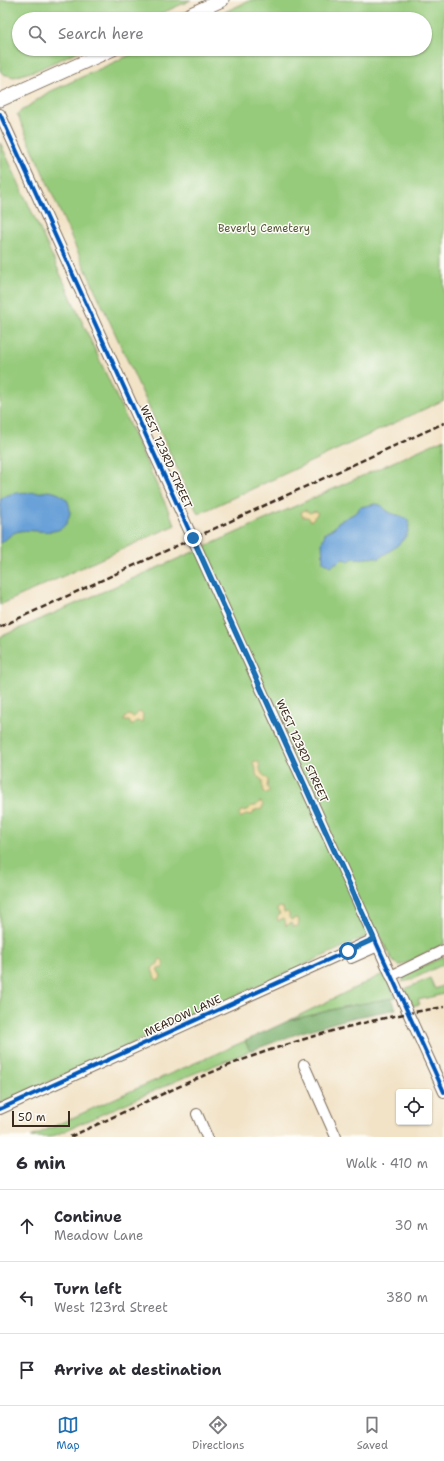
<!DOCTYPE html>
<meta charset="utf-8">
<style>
:root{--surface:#fff;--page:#f2f2f3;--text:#2b2b33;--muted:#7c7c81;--line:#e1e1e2;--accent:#1f6fb2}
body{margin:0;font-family:"Shantell Sans",sans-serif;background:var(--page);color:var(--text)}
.controls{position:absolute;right:12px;bottom:12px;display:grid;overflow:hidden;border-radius:4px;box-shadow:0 1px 3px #0004}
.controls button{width:36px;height:36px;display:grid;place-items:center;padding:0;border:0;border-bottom:1px solid var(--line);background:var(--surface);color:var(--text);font:20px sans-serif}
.scale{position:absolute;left:12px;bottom:10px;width:58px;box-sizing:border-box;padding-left:4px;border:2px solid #3b2a1e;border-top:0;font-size:11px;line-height:14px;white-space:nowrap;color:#3b2a1e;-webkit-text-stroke:3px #fdfcf7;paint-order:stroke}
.stop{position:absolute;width:12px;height:12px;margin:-9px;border:3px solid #1f6fb2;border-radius:50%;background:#fff}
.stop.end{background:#1f6fb2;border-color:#fff;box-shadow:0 1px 4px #0008}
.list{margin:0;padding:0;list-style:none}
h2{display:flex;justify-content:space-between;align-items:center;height:52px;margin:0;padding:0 16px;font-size:17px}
h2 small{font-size:13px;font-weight:400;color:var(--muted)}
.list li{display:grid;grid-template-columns:26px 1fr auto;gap:12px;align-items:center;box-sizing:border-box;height:72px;padding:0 16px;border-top:1px solid var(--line)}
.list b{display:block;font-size:15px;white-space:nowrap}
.list p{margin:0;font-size:13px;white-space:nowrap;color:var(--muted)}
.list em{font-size:13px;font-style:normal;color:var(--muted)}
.icon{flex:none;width:22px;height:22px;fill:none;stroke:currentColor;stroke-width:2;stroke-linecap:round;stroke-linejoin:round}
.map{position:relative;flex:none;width:444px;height:1137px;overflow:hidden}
.search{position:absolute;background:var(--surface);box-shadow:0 1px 3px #0004;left:12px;right:12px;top:12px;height:44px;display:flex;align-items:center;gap:10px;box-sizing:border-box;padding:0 14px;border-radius:22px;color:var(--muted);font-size:15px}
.sheet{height:268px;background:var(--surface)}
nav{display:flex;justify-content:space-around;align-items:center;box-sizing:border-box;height:56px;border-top:1px solid var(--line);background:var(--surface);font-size:11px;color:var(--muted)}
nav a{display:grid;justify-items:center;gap:2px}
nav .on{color:var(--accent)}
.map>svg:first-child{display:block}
.green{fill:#97cb7c;stroke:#697a4d}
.forest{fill:#79af6c;stroke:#5a6c45}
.sand{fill:#eeda9e;stroke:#94825e}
.water{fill:#69a1d8;stroke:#52667b}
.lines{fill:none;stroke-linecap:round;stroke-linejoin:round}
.minor-casing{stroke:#7b6b59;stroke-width:12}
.major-casing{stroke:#7b6b59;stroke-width:15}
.minor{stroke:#fff;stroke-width:10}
.major{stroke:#fff;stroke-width:13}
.rail{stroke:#3b2a1e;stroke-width:2.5;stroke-dasharray:6 3;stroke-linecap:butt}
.cycleway-casing{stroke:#fdfcf7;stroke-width:6}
.cycleway{stroke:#0057b8;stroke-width:4}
.route{stroke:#1f6fb2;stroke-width:5}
.labels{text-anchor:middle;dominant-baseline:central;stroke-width:3;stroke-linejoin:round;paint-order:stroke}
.park-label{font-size:11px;fill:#575a3a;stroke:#fdfcf7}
.street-label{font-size:11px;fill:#3b2a1e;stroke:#fdfcf7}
</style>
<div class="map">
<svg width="444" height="1137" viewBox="0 0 444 1137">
<rect width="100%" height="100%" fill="#fdfcf7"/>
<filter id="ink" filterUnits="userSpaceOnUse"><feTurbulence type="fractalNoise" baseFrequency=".025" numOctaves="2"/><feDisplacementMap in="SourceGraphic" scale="8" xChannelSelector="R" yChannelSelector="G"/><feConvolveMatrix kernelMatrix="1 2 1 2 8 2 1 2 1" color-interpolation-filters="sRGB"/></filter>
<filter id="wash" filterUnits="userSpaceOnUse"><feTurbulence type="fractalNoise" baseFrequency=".012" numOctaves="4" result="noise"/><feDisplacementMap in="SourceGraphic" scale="16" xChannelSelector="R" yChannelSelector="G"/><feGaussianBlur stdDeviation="0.9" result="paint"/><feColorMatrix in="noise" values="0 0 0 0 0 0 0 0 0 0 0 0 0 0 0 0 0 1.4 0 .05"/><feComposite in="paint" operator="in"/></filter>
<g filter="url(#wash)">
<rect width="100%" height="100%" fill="#f2e3c7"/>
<path class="green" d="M 0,0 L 191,0 L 149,19 L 19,19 L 19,49 L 83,49 L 37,70 L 14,77 L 3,74 L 0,71 Z
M 251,0 L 444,0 L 444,400 L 198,514 L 80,257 L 17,114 L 47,93 L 143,49 L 425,49 L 425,19 L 209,19 Z
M 0,142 L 175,525 L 0,605 Z
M 444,439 L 444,944 L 402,965 L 397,965 L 392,960 L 378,931 L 0,1104 L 0,637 L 209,545 Z
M 444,956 L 444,964 L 411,980 L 402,982 L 404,978 L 407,974 Z
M 385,973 L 396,998 L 343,1007 L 288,1021 Z
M 430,978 L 435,989 L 444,985 L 444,994 L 418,1000 L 420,1004 L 412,1006 L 405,989 Z
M 245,1041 L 250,1051 L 178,1080 L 51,1137 L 31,1137 L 122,1095 Z"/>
<path class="forest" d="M 392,998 L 396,1009 L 347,1019 L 302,1032 L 250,1051 L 245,1041 L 288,1021 L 343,1007 Z"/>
<path class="sand" d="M 305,510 L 310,513 L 315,511 L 318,513 L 311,521 L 308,517 L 303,517 L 302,515 L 301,512 Z
M 139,712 L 141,712 L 143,714 L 142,722 L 136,721 L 132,726 L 129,721 L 124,721 L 125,718 L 128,715 L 134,717 Z
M 254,761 L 259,762 C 260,774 261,772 268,780 L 267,787 L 270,791 L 267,794 L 264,793 C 263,788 262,785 262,780 L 256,775 L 256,769 L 253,763 Z
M 259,802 L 261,802 L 263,804 L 262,809 L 255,810 L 252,815 L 246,814 L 243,817 L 240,817 L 239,814 L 241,811 L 248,810 L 251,806 L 256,806 Z
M 279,907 L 283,908 L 284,913 L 287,912 L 289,914 L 289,918 L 291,920 L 296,918 L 298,919 L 299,922 L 298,926 L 294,927 L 291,923 L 286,926 L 285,921 L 283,918 L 278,921 L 277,917 L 280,914 L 277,910 Z
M 161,959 L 163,961 L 164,965 L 163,968 L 157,969 L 161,976 L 159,979 L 157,980 L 155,978 L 152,969 L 154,966 L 158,964 L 159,960 Z"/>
<path class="water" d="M 48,491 C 56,492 61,494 67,500 C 70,505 71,512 69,517 C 63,540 36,528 20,531 C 12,532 7,539 0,544 L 0,500 C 12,488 33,495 48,491 Z
M 375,504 C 383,504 383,508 389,512 C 394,515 402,515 408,520 C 414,539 390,550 378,559 L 376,557 C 371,558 358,559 354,558 L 349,561 L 343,559 L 331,566 L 323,562 L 322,543 L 325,533 L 335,527 L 338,522 L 357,512 L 360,507 Z"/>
</g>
<g filter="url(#ink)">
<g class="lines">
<g class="minor-casing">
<path id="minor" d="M 0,114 L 444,1092
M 348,951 L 351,958 L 378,946
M 391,976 L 444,950
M 304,1065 L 336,1137
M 0,1109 L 374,939
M 197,1114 L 207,1137"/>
</g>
<g class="major-casing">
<path id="major" d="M 180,19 L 222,0
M 0,100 L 113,49"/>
</g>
<use href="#minor" class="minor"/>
<use href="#major" class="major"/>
<path class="rail" d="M 0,627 L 444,423
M 70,1137 C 131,1109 191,1079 253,1056 C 315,1034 379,1017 444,1007"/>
<g class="cycleway-casing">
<path id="cycleway" d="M 0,114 L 444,1092
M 0,1109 L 374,939"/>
</g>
<use href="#cycleway" class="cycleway"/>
</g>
</g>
<g class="lines" filter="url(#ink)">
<path class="route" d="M 193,538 L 374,939 L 348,951"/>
</g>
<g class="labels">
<g class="park-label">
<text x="264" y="228">Beverly Cemetery</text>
</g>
<g class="street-label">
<text transform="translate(166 457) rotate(66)">WEST 123RD STREET</text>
<text transform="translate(302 751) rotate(66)">WEST 123RD STREET</text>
<text transform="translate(183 1016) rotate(-25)">MEADOW LANE</text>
</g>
</g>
</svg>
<div class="controls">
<button><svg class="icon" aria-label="locate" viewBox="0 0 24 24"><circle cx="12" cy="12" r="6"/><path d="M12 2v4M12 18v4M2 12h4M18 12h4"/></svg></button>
</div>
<div class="scale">50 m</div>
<div class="stop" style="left:348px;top:951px"></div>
<div class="stop end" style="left:193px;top:538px"></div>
<div class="search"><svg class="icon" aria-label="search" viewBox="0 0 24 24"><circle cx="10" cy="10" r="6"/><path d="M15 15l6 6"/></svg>Search here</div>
</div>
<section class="sheet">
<h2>6 min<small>Walk · 410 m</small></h2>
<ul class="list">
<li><svg class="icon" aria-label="ahead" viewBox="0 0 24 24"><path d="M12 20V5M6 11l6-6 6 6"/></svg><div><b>Continue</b><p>Meadow Lane</p></div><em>30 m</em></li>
<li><svg class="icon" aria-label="left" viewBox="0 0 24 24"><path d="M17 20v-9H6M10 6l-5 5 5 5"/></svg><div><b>Turn left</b><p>West 123rd Street</p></div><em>380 m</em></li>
<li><svg class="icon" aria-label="arrive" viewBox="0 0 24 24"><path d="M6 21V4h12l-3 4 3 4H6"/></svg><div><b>Arrive at destination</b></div></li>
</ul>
</section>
<nav>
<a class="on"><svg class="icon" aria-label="map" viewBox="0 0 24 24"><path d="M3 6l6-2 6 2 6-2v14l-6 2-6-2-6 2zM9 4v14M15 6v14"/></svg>Map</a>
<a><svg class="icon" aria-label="directions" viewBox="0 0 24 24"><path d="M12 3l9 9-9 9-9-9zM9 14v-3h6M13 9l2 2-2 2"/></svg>Directions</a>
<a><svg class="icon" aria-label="saved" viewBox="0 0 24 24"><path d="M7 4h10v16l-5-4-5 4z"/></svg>Saved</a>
</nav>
